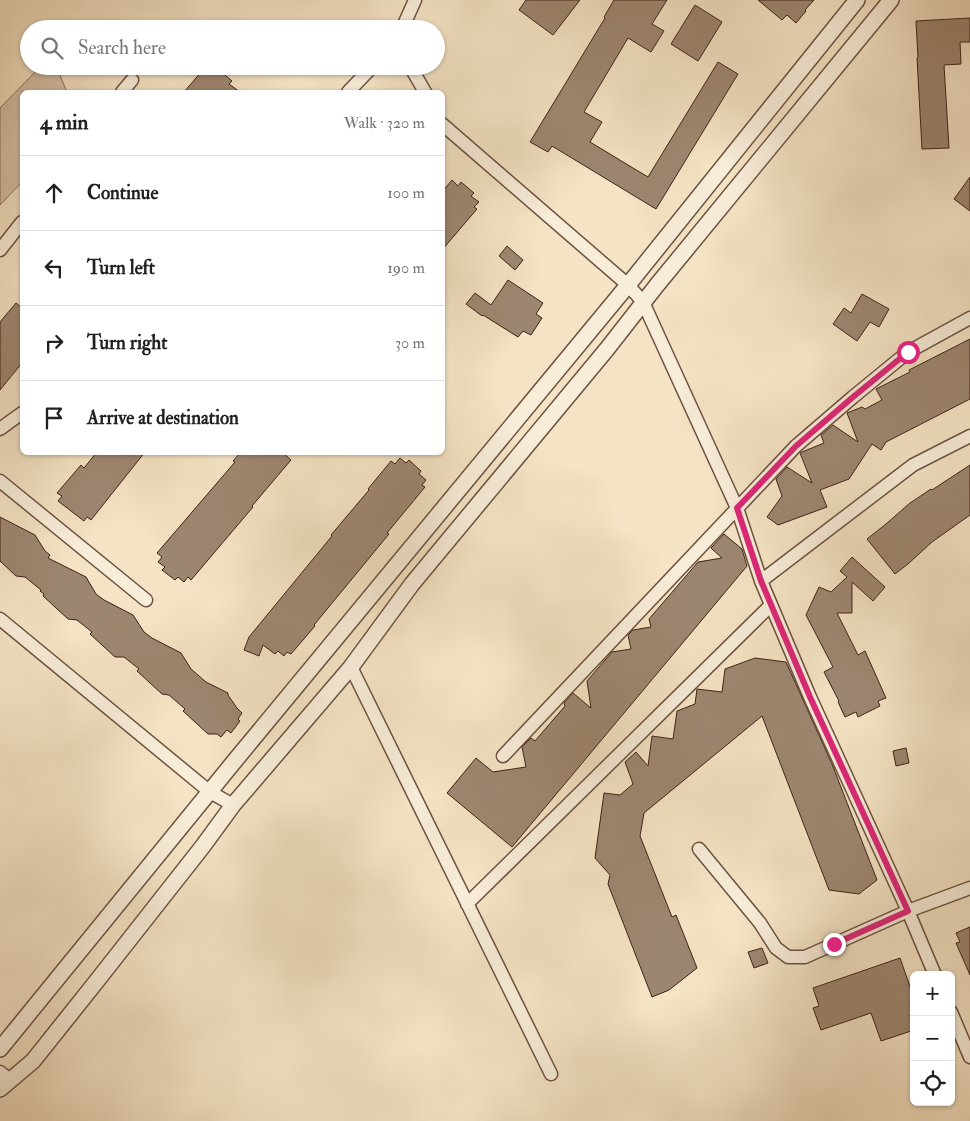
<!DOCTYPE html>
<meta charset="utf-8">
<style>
:root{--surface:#fff;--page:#f6f6f6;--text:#202124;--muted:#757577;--line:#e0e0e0}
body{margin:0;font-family:"IM FELL Double Pica",serif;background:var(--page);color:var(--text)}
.controls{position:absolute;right:15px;bottom:15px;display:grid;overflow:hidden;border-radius:8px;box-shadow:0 1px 4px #0004}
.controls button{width:45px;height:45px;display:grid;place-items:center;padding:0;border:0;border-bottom:1px solid var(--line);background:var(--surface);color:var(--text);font:25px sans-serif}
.stop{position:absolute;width:15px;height:15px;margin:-11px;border:4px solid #db2777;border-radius:50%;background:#fff}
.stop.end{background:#db2777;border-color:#fff;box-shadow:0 1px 5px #0008}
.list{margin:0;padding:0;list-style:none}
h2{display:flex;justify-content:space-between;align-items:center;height:65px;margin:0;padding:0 20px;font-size:21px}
h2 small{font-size:16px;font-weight:400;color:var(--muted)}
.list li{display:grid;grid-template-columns:32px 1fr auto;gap:15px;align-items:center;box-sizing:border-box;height:75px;padding:0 20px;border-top:1px solid var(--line)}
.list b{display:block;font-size:19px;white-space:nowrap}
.list em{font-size:16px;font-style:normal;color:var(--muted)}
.icon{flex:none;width:28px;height:28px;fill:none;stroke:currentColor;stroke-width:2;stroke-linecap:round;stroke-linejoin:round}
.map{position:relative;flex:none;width:970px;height:1121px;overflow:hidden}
.search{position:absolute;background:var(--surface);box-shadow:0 1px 4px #0004;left:20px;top:20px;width:425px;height:55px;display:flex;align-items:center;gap:12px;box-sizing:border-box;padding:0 18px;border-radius:28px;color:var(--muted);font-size:19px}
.panel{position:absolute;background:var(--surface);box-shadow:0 1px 4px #0004;left:20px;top:90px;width:425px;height:365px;border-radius:8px}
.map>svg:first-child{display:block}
.green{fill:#d5c2a7;stroke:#8a725f}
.building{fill:#9d8671;stroke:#3f2217}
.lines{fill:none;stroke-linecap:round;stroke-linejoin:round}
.minor-casing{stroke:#6c5242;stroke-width:15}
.tertiary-casing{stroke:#6c5242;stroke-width:18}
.minor{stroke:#f8edd9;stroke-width:12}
.tertiary{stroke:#f8edd9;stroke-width:15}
.route{stroke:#db2777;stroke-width:6}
</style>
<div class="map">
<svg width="970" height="1121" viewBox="0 0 970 1121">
<rect width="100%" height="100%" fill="#f4e3c4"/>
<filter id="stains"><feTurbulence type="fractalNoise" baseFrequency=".004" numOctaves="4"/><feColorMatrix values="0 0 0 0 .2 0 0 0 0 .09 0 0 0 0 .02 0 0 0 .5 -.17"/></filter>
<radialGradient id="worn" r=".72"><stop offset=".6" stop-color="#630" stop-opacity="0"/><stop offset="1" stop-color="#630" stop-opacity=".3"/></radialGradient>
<path class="green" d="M 41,66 L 56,66 L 67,92 L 22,92 L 22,182 L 0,205 L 0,108 Z"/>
<path class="building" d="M 526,0 L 580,0 L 553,35 L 519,10 Z
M 614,0 L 667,0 L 652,24 L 664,31 L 651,52 L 628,38 L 584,112 L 602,122 L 590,142 L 648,177 L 718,62 L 738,74 L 656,209 L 552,146 L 548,152 L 530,142 L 605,18 L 604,17 Z
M 758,0 L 814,0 L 805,10 L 806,11 L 796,23 L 787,15 L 782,20 Z
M 695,5 L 722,22 L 698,61 L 671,44 Z
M 970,18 L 970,42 L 960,42 L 961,64 L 944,65 L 949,148 L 922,149 L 917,58 L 918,58 L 916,21 Z
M 210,68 L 216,73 L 219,70 L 232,81 L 229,84 L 240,92 L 184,92 L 202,71 L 205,74 Z
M 970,177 L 970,211 L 954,199 Z
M 452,180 L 458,186 L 461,182 L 474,193 L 471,196 L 479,202 L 474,207 L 477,209 L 442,250 L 442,192 Z
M 507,246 L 523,260 L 515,270 L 499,256 Z
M 508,280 L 543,303 L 536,314 L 542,318 L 531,335 L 523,331 L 518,337 L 483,315 L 482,316 L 466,304 L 475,293 L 491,305 Z
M 862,294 L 889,309 L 879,327 L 870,322 L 857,341 L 833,324 L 844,308 L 851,313 Z
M 16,303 L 22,308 L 22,363 L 0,390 L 0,322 Z
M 970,339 L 970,399 L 886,442 L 881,450 L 872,444 L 849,479 L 820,490 L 827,507 L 778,525 L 767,517 L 782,496 L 776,479 L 787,467 L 812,483 L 800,453 L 802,452 L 824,443 L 821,435 L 833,425 L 858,442 L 847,413 L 862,407 L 865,409 L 882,400 L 876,389 L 910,372 L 909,370 Z
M 97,452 L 145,452 L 91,520 L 87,517 L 84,521 L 58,501 L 62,496 L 57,493 L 81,465 L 84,468 Z
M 241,452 L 282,452 L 291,460 L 252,506 L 253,507 L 191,580 L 188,577 L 184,582 L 178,577 L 175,580 L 162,570 L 165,567 L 158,562 L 162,557 L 157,553 L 235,462 L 233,461 Z
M 400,458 L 406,463 L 409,460 L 421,471 L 419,474 L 426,480 L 422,485 L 425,487 L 387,533 L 389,534 L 314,625 L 315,626 L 291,654 L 287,652 L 284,656 L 278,651 L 275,654 L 263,645 L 259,656 L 244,650 L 249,637 L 332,536 L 331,535 L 369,490 L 368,489 L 391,461 L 395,464 Z
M 970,465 L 970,515 L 932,542 L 908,564 L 895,574 L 867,539 L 886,524 L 910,503 L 931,489 L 932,490 Z
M 0,517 L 35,535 L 45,551 L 50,555 L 48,558 L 86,577 L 96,594 L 104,600 L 133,615 L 144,632 L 152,638 L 181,653 L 191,669 L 206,682 L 228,693 L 228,695 L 237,708 L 242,713 L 238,719 L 240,721 L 231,733 L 227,730 L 221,737 L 217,734 L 208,734 L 183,711 L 185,709 L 169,695 L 162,694 L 137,671 L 139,669 L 124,657 L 115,657 L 90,634 L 92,632 L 77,620 L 68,619 L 43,596 L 44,594 L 40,591 L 41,590 L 25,577 L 16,576 L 0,561 Z
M 724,534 L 742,549 L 747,566 L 512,847 L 447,793 L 476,758 L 493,772 L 526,767 L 522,747 L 531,738 L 535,741 L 565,706 L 564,703 L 573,693 L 591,708 L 587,681 L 612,652 L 631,649 L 628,635 L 633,630 L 651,627 L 649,619 L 698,562 L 722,558 L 711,548 Z
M 852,557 L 885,587 L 873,601 L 852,582 L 852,613 L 837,613 L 858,655 L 865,651 L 886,698 L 878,701 L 880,706 L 858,717 L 856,712 L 845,717 L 838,702 L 839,701 L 824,672 L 833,667 L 806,615 L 819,587 L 831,592 L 847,577 L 840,571 Z
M 755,658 L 786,662 L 832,764 L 877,880 L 859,894 L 829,890 L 762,716 L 644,813 L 640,836 L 672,917 L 676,915 L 697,968 L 669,990 L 652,997 L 608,884 L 610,875 L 595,858 L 604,793 L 620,795 L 633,784 L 625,762 L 636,752 L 648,766 L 652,736 L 673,739 L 677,711 L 695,704 L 697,689 L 722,692 L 725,669 Z
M 906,748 L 909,763 L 896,766 L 893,751 Z
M 970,927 L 970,975 L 956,943 L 960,942 L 956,933 Z
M 762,948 L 768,963 L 754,968 L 748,952 Z
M 900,958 L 914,998 L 914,1030 L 881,1041 L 871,1013 L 821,1030 L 813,1008 L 819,1006 L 813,988 Z"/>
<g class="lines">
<g class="minor-casing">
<path id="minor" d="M 402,29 L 415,0
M 410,66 L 425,92
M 122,92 L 132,80
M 348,92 L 373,66
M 442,124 L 628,285 L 643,302 L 737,508 L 761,581 L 810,697 L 908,911 L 935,975
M 0,250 L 22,222
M 0,429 L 22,413
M 0,481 L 146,600
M 761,581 L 913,465 L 970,436
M 0,619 L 210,792 L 233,805
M 351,667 L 551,1074
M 503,756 L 796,446 L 853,397 L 908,352 L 970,318
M 699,849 L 760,923 L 776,948 L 788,957 L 805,957 L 908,911 L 970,888
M 467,904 L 771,605
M 951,1012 L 970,1057
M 0,1072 L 10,1080"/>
</g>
<g class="tertiary-casing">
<path id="tertiary" d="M 0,1049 L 233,763 L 628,285 L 857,0
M 0,1089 L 33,1061 L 96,982 L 203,846 L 233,805 L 351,667 L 412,584 L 607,349 L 657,285 L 891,0"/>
</g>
<use href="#minor" class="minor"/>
<use href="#tertiary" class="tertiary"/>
</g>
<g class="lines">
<path class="route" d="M 834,944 L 908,911 L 810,697 L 761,581 L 737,508 L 796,446 L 853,397 L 908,352"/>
</g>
<rect width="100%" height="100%" filter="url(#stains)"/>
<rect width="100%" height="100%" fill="url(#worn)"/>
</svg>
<div class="controls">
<button>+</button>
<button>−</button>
<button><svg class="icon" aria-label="locate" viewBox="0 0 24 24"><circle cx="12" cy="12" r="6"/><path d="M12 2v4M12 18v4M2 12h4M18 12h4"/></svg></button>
</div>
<div class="stop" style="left:908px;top:352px"></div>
<div class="stop end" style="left:834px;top:944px"></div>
<div class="search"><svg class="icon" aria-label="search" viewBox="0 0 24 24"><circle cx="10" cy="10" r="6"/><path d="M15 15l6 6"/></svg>Search here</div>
<section class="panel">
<h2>4 min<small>Walk · 320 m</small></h2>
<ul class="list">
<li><svg class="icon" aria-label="ahead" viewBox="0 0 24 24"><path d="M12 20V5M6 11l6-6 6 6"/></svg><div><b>Continue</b></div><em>100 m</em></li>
<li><svg class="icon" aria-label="left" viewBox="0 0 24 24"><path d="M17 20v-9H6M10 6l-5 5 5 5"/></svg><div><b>Turn left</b></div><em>190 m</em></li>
<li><svg class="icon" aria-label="right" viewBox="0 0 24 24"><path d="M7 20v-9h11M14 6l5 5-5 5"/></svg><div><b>Turn right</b></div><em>30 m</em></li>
<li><svg class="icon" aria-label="arrive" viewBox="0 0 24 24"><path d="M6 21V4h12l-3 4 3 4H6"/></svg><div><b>Arrive at destination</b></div></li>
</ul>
</section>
</div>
